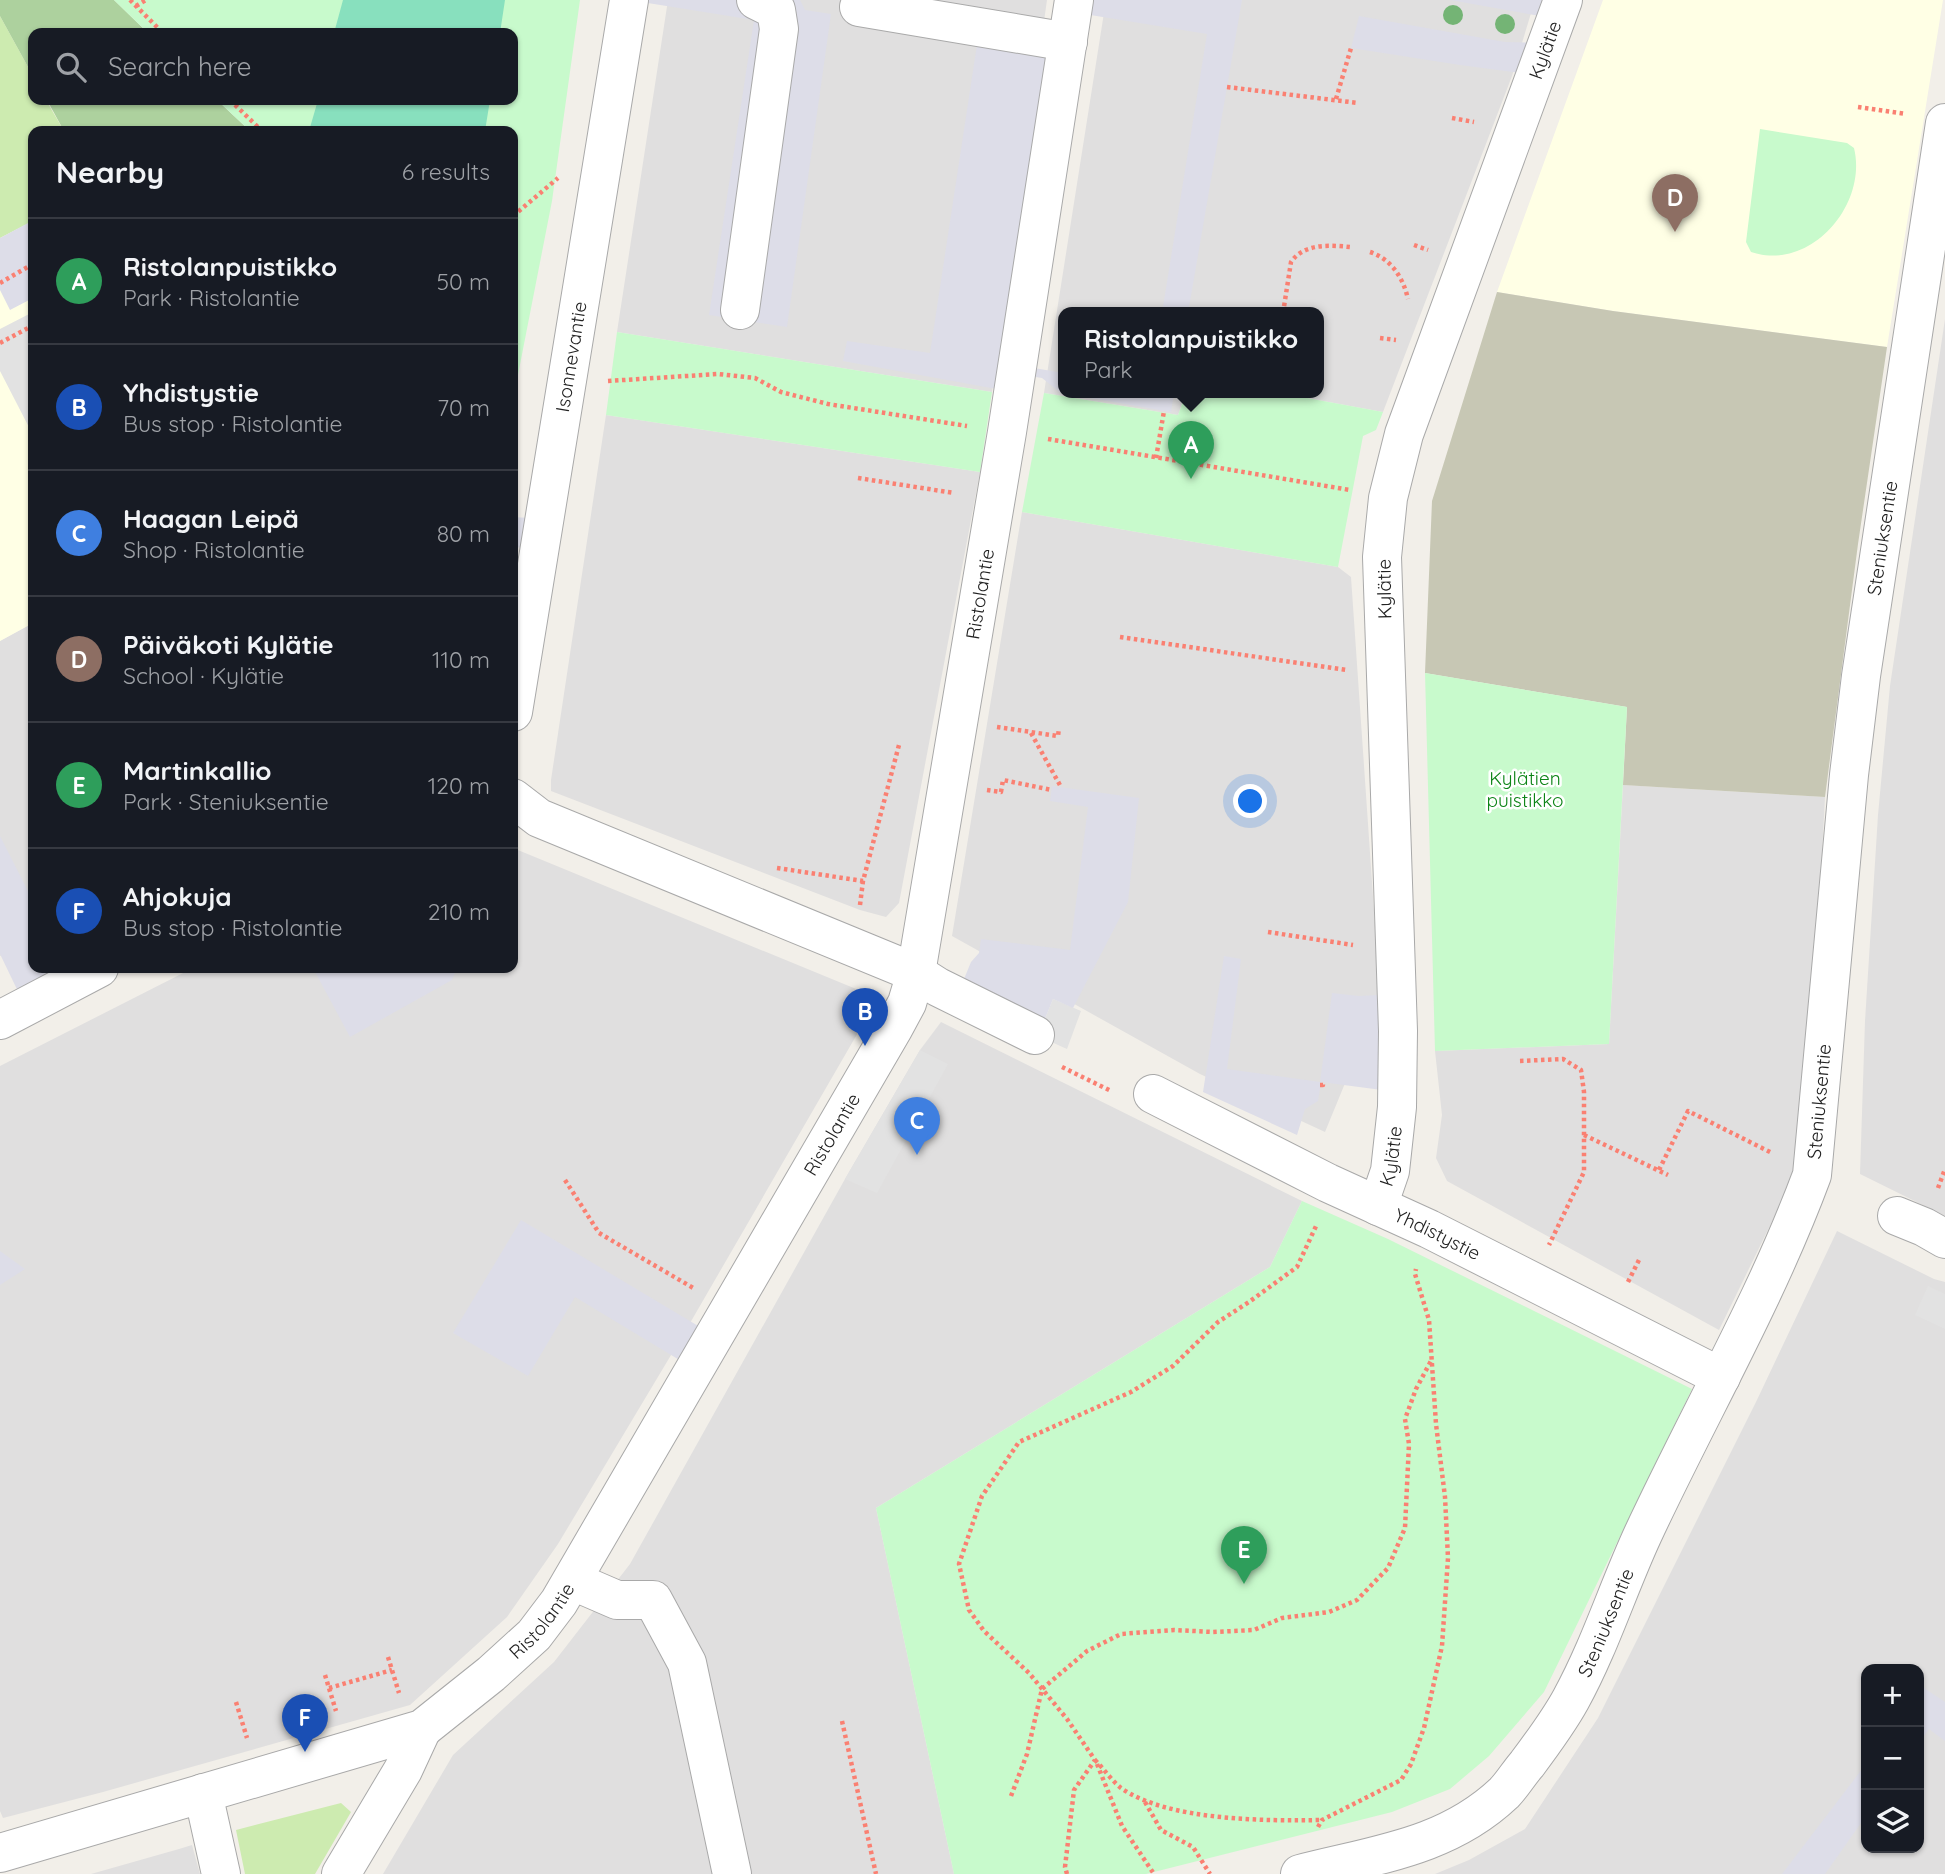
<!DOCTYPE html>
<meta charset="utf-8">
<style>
:root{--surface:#171b24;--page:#20242c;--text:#f1f3f6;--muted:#9ea1a6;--line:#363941;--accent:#0f766e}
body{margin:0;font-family:Quicksand,sans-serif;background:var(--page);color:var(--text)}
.controls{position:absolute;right:21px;bottom:21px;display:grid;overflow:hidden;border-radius:14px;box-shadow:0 2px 5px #0004}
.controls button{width:63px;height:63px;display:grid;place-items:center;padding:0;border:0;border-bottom:2px solid var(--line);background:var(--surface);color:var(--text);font:35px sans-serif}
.you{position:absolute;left:1251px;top:802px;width:24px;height:24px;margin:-18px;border:5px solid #fff;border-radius:50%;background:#1a73e8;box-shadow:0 0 0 10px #1a73e833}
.badge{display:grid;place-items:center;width:46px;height:46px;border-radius:50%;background:var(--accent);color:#fff;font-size:23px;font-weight:700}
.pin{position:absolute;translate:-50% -58px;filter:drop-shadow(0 2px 4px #0008)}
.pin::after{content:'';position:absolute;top:37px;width:24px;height:21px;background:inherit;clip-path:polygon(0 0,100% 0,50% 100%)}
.popup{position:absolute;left:1058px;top:307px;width:266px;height:91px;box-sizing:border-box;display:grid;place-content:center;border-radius:14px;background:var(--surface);filter:drop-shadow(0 2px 5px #0005);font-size:23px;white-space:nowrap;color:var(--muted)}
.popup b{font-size:26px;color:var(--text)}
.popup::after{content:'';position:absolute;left:50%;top:100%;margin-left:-14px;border:14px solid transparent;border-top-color:var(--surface)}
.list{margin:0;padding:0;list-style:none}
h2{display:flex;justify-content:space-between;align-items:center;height:91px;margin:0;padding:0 28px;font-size:30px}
h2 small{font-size:23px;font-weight:400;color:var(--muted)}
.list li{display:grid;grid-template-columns:46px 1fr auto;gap:21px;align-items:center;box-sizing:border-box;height:126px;padding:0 28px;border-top:2px solid var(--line)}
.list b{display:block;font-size:26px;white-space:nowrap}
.list p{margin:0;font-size:23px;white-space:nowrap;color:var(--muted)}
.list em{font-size:23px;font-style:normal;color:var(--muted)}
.icon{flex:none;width:38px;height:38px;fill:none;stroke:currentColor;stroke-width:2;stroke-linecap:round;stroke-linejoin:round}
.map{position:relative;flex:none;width:1945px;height:1874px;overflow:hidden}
.search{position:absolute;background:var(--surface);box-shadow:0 2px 5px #0004;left:28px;top:28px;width:490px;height:77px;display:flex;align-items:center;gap:18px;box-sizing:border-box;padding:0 24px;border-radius:14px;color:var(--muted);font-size:26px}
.panel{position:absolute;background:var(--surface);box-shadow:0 2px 5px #0004;left:28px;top:126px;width:490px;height:847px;border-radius:14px}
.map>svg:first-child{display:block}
.residential{fill:#e0dfdf;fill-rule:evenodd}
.education{fill:#ffffe5}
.construction{fill:#c7c7b4}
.grass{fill:#cdebb0}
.forest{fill:#add19e}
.park{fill:#c8facc}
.pitch{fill:#88e0be}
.parking{fill:#e2e2e2}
.plaza{fill:#dddde8}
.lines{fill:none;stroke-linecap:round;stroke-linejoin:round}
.minor-casing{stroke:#a9a9a9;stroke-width:40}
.path{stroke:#fa8072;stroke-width:4.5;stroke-dasharray:3.5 3.5;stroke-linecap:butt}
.minor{stroke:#fff;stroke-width:38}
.tree{fill:#74b475}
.labels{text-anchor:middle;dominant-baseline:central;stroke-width:5;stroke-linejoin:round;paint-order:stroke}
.street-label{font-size:19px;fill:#222;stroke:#fff}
.park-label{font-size:19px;fill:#0c8416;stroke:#fff}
</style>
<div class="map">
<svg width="1945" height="1874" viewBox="0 0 1945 1874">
<rect width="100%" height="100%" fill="#f2efe9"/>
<path class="residential" d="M 668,0 L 1047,0 L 992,392 L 617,332 Z
M 1106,0 L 1535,0 L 1512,76 L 1383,412 L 1280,393 L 1319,393 L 1319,313 L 1063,313 L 1063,393 L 1186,393 L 1178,415 L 1044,393 Z
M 1945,319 L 1945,1216 L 1860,1174 L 1865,1021 L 1878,815 L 1890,686 Z
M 606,415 L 980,472 L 899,903 L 886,917 L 860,910 L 551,791 L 551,780 Z
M 1022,512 L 1338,567 L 1351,577 L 1380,998 L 1325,1132 L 1200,1074 L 952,936 Z
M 33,623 L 33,939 L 0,956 L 0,641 Z
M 1623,785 L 1825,797 L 1812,1047 L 1801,1149 L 1783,1199 L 1719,1330 L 1447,1181 L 1436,1158 L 1442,1115 L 1435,1051 L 1609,1044 Z
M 513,848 L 878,998 L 686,1330 L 558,1544 L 507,1617 L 410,1705 L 103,1792 L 3,1818 L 0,1811 L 0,1066 L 193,968 L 513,968 Z
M 941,1022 L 1302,1201 L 1270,1267 L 876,1508 L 954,1874 L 383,1874 L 453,1755 L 554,1662 L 630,1564 L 845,1179 L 920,1050 Z
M 1837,1231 L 1934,1279 L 1945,1282 L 1945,1874 L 1435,1874 L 1469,1860 L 1525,1829 L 1598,1718 L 1756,1402 ZM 1866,1669 L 1919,1669 L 1919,1848 L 1866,1848 Z
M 192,1845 L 200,1874 L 91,1874 L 179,1849 Z"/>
<path class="education" d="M 1603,0 L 1943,0 L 1887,347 L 1613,311 L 1497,292 Z
M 0,16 L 33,76 L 33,100 L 46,100 L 64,131 L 33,131 L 33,623 L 0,641 Z"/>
<path class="construction" d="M 1497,292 L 1613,311 L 1887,347 L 1858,544 L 1825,797 L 1623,785 L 1627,707 L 1425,673 L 1432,501 Z"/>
<path class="grass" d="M 0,16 L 33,76 L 33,100 L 46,100 L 64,131 L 33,131 L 33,221 L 0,238 Z
M 341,1803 L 351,1812 L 315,1874 L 245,1874 L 236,1830 Z"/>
<path class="forest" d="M 0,0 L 114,0 L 148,33 L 33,33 L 33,76 L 0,16 Z
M 47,100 L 217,100 L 250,131 L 64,131 Z"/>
<path class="park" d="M 114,0 L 580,0 L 552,201 L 516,385 L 513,382 L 513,131 L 250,131 L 217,100 L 513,100 L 513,33 L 148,33 Z
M 1760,129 L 1847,143 L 1854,148 C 1868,205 1810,272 1751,252 L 1746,242 Z
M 617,332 L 992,392 L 980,472 L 606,415 Z
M 1044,393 L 1178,415 L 1186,393 L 1280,393 L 1383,412 L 1376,430 L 1363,436 L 1338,567 L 1022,512 Z
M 1425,673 L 1627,707 L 1609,1044 L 1435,1051 Z
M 1302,1201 L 1388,1239 L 1692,1389 L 1544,1692 L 1489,1756 L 1450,1789 L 1392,1812 L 1146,1874 L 954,1874 L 876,1508 L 1270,1267 Z"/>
<path class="pitch" d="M 343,0 L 505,0 L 500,33 L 334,33 Z
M 318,100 L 490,100 L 485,131 L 309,131 Z"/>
<path class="parking" d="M 33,312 L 33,435 L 0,371 L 0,329 Z
M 1053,999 L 1081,1011 L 1067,1049 L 1038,1036 Z
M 920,1050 L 948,1064 L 877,1193 L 845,1179 Z
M 1928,1286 L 1945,1294 L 1945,1329 L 1915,1315 Z"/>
<path class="plaza" d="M 629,0 L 800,0 L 805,10 L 831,14 L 787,327 L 709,315 L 754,20 Z
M 1074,0 L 1242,0 L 1188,313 L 1162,313 L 1207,34 L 1072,12 Z
M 1450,0 L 1563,0 L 1557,19 Z
M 1359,16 L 1505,42 L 1548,43 L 1536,75 L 1460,65 L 1351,48 Z
M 1070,27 L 1017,365 L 1063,373 L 1063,393 L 1174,393 L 1171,412 L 1061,393 L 1042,378 L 1016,374 L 1013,392 L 843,361 L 847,341 L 930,353 L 978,38 Z
M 30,222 L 33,228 L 33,298 L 10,310 L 0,290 L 0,238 Z
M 513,517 L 545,519 L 540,549 L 513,547 Z
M 1052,786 L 1139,798 L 1128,902 L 1073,1008 L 1053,999 L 1038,1036 L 957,996 L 971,962 L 979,953 L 981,939 L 1070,950 L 1088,807 L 1050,801 Z
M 0,836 L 33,901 L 33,968 L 58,968 L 25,1006 L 0,954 Z
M 1224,956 L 1241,959 L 1227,1069 L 1320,1082 L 1332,993 L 1359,996 L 1397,994 L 1397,1092 L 1321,1082 L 1318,1101 L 1305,1109 L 1297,1135 L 1203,1092 Z
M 313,968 L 457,968 L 452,980 L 350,1037 Z
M 521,1220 L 715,1336 L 696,1370 L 575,1297 L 528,1376 L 453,1333 Z
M 0,1251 L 25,1269 L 0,1285 Z
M 1924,1688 L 1945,1702 L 1945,1741 L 1929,1729 L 1919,1743 L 1919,1695 Z
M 1866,1764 L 1866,1816 L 1825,1874 L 1782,1874 Z"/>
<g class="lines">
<g class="minor-casing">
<g id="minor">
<path d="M 859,7 L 1068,42"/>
<path d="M 740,310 L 779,29 L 776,10 L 756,0"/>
<path id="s1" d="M 513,712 L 629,0"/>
<path d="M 513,798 L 539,818 L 916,973 L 938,987 L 1035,1035"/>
<path d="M 0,1020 L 99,968"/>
<path id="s2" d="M 1153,1094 L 1328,1183 L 1429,1229 L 1721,1377"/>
<path id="s3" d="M 1378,1206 L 1390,1171 L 1397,1107 L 1398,1031 L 1382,557 L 1388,498 L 1404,434 L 1563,0"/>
<path d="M 1897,1216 L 1924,1227 L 1945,1239"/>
<path d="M 573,1581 L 617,1600 L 653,1600 L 687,1663 L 732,1874"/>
<path d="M 203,1793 L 221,1874"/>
<path id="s4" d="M 0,1853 L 422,1729 L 491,1674 L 534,1635 L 559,1602 L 893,1029 L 907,1003 L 916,973 L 1007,432 L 1074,0"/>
<path d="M 341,1874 L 403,1770 L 422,1729"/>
<path id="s5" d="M 1300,1874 C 1373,1855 1446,1848 1504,1793 C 1512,1785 1519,1773 1527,1764 C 1542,1744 1559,1721 1571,1699 C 1600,1646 1618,1588 1643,1534 C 1699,1414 1766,1299 1812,1175 L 1849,775 L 1861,676 L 1945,123"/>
</g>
</g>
<path class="path" d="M 130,0 L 163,33
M 136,6 L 146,0
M 1227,87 L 1358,103
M 1336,99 L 1351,48
M 230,100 L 262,131
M 1858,107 L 1906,114
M 1452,118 L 1474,122
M 513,216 L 558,178
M 1414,245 L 1428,250
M 1370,252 C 1391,259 1403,277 1408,299
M 0,283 L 33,264
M 1283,313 L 1291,262 C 1304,243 1330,245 1350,247
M 1380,338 L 1396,340
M 0,343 L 30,327
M 608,381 L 718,374 L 755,378 L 781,392 L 828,404 L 967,426
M 1282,393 L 1282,394
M 1048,439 L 1350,490
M 1156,458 L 1164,411
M 858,478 L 954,493
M 1120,637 L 1347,670
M 997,727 L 1058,736 L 1059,728
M 1031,733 L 1061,787
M 987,790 L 1001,792 L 1003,780 L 1052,790
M 777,868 L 863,881 L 899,745
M 860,905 L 863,881
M 1268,932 L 1353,945
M 1520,1061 L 1563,1059 L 1581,1070 L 1584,1092 L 1584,1172 L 1549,1245
M 1062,1067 L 1111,1091
M 1320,1085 L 1323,1085 L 1323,1082
M 1584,1135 L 1668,1175
M 1659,1170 L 1688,1111 L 1772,1153
M 565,1180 L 599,1233 L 695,1289
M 1938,1188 L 1945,1169
M 1628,1282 L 1640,1258
M 388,1657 L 399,1693
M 325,1675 L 336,1711
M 329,1688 L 392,1670
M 236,1702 L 247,1738
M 842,1721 L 876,1874
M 1095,1760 C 1104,1769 1112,1781 1121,1788 C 1168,1821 1266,1821 1322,1820
M 1097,1764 L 1122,1826 L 1154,1874
M 1011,1796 L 1027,1754 L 1042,1689 L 1087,1651 L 1121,1634 L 1174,1630 L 1213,1632 L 1254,1630 L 1282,1618 L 1329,1612 L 1357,1600 L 1388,1568 L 1405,1528 L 1409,1444 L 1405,1419 L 1416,1389 L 1432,1359
M 1145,1802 L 1161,1830 L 1193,1847 L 1210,1874
M 1318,1827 L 1322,1820 L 1401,1780 L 1411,1764 L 1424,1728 L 1442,1646 L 1448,1558 L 1445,1497 L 1436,1424 L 1429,1320 L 1415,1274 L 1416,1269
M 1067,1874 L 1065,1867 L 1074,1790 L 1095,1760 L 1067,1719 L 1029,1673 L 984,1631 L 969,1610 L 959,1564 L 982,1496 L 1019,1442 L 1131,1392 L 1173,1366 L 1218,1322 L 1249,1302 L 1297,1267 L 1317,1224"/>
<use href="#minor" class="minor"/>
</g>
<g class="tree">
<circle cx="1453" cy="15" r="10"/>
<circle cx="1505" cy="24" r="10"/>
</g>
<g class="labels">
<g class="street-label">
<text stroke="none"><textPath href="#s3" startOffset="1186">Kylätie</textPath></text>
<text stroke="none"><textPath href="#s1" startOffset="360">Isonnevantie</textPath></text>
<text stroke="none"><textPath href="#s5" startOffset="1556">Steniuksentie</textPath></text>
<text transform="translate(1384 589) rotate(-91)">Kylätie</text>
<text stroke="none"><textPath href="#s4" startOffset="1736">Ristolantie</textPath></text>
<text stroke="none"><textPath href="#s5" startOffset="989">Steniuksentie</textPath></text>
<text stroke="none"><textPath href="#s4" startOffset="1169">Ristolantie</textPath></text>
<text stroke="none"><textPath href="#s3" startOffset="52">Kylätie</textPath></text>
<text stroke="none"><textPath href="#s2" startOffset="317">Yhdistystie</textPath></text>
<text stroke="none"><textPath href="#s4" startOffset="602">Ristolantie</textPath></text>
<text stroke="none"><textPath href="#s5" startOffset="422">Steniuksentie</textPath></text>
</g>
<g class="park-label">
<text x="1525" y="778">Kylätien<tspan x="1525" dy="22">puistikko</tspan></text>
</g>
</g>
</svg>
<div class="controls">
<button>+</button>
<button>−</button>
<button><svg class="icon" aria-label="layers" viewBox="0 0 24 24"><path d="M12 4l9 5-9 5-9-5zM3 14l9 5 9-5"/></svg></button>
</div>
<div class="you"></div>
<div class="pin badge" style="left:1191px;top:479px;background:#2e9e5b">A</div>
<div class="popup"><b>Ristolanpuistikko</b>Park</div>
<div class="pin badge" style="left:865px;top:1046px;background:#1a4fb4">B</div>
<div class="pin badge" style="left:917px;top:1155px;background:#3f7fe0">C</div>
<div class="pin badge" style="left:1675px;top:232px;background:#8d6e63">D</div>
<div class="pin badge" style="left:1244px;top:1584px;background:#2e9e5b">E</div>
<div class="pin badge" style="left:305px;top:1752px;background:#1a4fb4">F</div>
<div class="search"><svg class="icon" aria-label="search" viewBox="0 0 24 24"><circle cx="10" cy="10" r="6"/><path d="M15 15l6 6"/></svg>Search here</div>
<section class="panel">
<h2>Nearby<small>6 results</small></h2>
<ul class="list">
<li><span class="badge" style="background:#2e9e5b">A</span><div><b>Ristolanpuistikko</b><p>Park · Ristolantie</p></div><em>50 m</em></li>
<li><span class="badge" style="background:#1a4fb4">B</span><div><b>Yhdistystie</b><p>Bus stop · Ristolantie</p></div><em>70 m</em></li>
<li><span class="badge" style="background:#3f7fe0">C</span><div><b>Haagan Leipä</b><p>Shop · Ristolantie</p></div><em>80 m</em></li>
<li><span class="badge" style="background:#8d6e63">D</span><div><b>Päiväkoti Kylätie</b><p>School · Kylätie</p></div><em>110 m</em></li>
<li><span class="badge" style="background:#2e9e5b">E</span><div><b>Martinkallio</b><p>Park · Steniuksentie</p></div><em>120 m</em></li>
<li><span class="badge" style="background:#1a4fb4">F</span><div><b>Ahjokuja</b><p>Bus stop · Ristolantie</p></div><em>210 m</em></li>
</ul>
</section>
</div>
